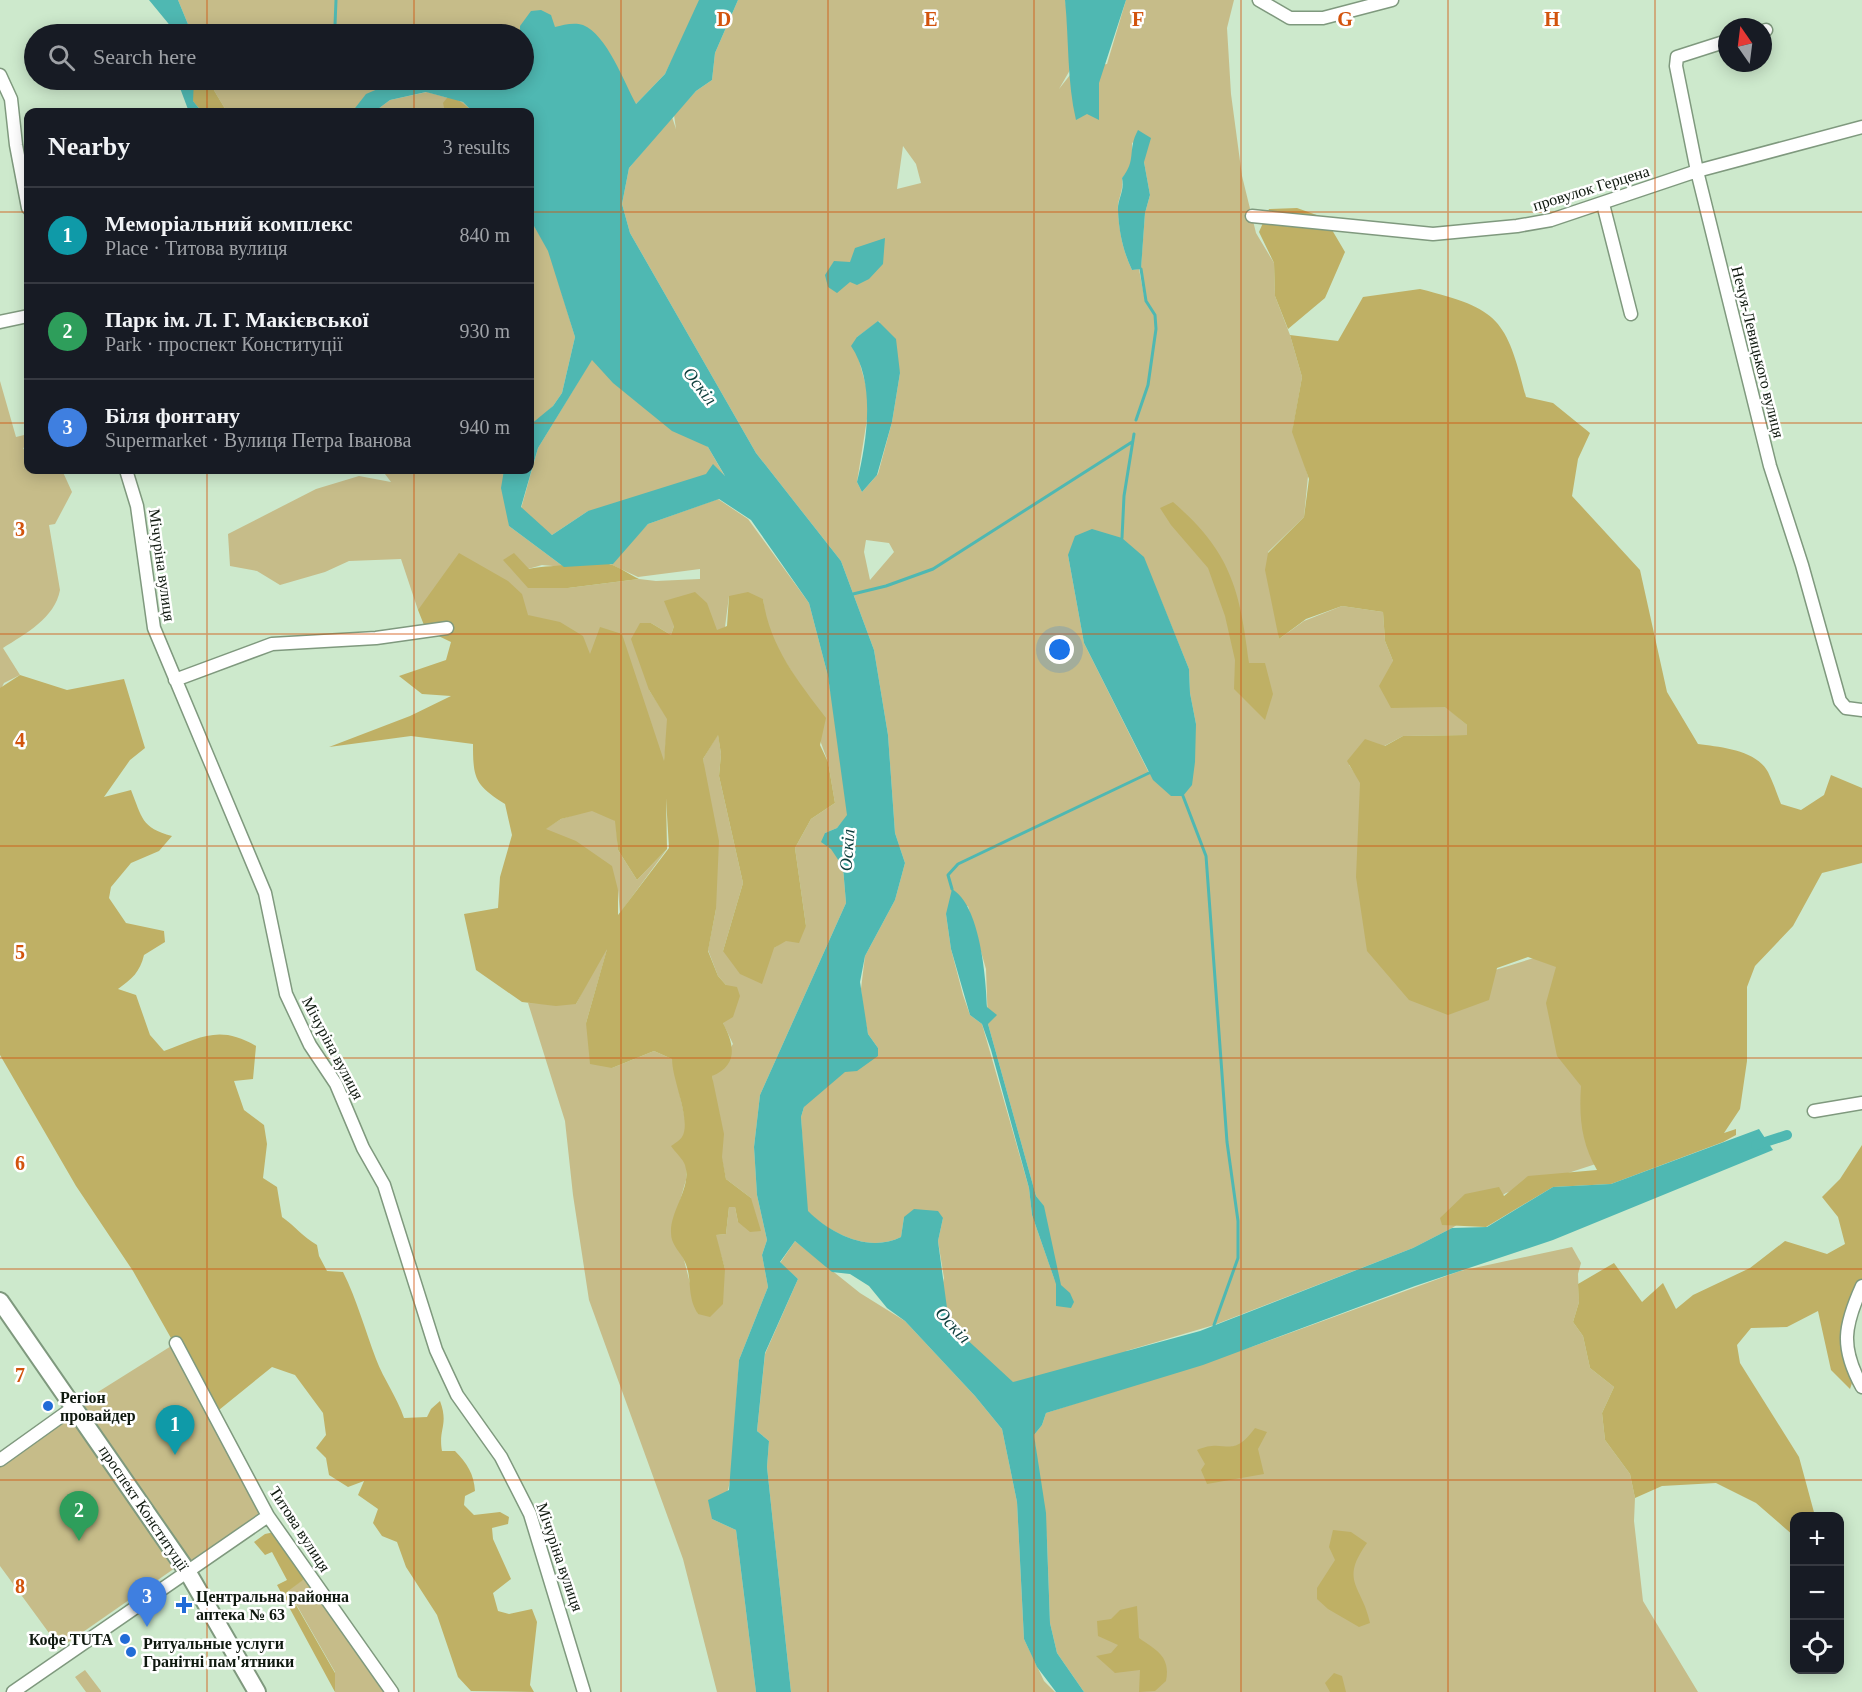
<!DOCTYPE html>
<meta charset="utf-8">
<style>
:root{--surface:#171b24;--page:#242831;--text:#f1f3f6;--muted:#9ea1a6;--line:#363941;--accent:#7c3aed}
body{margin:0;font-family:Georgia,serif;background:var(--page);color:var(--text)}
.controls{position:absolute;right:18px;bottom:18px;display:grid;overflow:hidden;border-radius:12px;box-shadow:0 3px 15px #0003}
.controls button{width:54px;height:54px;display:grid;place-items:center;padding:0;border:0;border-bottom:2px solid var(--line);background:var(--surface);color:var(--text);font:30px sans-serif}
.compass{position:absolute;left:1718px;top:18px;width:54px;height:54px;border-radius:50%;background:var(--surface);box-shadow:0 3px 15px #0003;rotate:346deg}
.you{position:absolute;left:1060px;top:650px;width:21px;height:21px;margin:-15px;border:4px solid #fff;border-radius:50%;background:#1a73e8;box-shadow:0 0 0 9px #1a73e833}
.badge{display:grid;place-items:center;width:39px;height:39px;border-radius:50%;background:var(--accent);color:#fff;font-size:20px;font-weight:700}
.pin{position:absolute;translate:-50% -50px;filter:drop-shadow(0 2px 3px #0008)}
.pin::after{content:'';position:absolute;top:32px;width:21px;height:18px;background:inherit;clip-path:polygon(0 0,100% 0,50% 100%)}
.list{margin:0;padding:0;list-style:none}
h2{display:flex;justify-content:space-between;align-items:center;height:78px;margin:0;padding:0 24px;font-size:26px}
h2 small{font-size:20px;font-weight:400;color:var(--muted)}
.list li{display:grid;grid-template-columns:39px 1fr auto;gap:18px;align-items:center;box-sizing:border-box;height:96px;padding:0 24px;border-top:2px solid var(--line)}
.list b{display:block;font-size:22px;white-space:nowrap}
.list p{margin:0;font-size:20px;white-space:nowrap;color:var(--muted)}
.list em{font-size:20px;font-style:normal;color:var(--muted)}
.icon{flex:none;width:33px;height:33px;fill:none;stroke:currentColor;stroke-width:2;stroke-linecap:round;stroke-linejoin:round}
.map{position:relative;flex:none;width:1862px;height:1692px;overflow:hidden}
.search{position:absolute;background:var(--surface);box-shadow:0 3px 15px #0003;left:24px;top:24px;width:510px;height:66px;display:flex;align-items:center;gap:15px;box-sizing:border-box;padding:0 21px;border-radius:33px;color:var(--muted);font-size:22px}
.panel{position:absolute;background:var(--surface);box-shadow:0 3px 15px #0003;left:24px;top:108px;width:510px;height:366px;border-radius:12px}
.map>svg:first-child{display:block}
.green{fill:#c6bc89;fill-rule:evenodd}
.forest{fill:#bfb065;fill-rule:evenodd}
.water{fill:#4fb8b2;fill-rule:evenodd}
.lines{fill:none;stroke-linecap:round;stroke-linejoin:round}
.stream{stroke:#4fb8b2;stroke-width:3}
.canal{stroke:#4fb8b2;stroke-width:10}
.minor-casing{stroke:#7f997e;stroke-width:15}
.major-casing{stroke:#7f997e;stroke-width:20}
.minor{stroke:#fff;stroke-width:12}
.major{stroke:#fff;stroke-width:16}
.grid{fill:none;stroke:#d2530c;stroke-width:1.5;stroke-opacity:0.55}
.poi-dot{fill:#216cd7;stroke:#fff;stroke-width:2}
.labels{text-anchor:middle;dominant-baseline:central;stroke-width:5;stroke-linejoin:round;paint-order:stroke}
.street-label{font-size:16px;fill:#0f190f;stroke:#fff}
.poi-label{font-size:16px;font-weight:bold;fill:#0f190f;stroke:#fff;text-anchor:start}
.water-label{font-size:18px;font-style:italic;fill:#0c3d3b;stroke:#fff}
.grid-label{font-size:20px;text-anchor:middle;font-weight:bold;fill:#d2530c;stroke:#fff;stroke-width:5;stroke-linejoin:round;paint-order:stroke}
</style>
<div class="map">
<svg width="1862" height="1692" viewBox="0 0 1862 1692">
<rect width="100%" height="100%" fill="#cde9cc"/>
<path class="green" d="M 178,0 L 702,0 L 665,74 L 635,105 L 555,27 L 520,26 L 520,34 L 508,34 L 502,31 L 472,34 L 192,34 Z
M 738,0 L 1065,0 L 1069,22 L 1070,70 L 1059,89 L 1070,75 L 1071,69 L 1107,64 L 1126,0 L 1234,0 L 1227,28 L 1231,94 L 1242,176 L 1256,233 L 1274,263 L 1275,296 L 1290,335 L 1302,377 L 1293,428 L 1308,476 L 1304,517 L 1268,552 L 1279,639 L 1304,621 L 1342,606 L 1383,612 L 1385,641 L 1393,661 L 1467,725 L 1467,735 L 1403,736 L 1349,765 L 1492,971 L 1537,957 L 1560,964 L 1594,1076 L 1602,1162 L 1506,1193 L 1452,1228 L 1413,1248 L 1214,1325 L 1126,1351 L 1129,1358 L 1013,1384 L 947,1324 L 942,1287 L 944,1278 L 938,1241 L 943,1218 L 904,1217 L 901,1237 C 869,1253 831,1234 807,1211 L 801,1117 L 813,1078 L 878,1048 L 868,1034 L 863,1008 L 861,989 L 865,956 L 895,900 L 905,863 L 895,833 L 888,735 L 874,650 L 841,561 L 756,453 L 630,233 L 622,204 L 629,168 L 672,117 L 676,129 L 674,115 L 696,91 L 712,80 L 715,53 ZM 1132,142 L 1144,162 L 1150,195 L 1145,213 L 1141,267 L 1145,301 L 1139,269 L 1132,270 C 1123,251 1119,232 1118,210 C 1117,199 1124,192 1122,178 L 1132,167 ZM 903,146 L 916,164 L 921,183 L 897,189 ZM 879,321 L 900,373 L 892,422 L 878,474 L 862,492 L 857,482 L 870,400 L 858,357 L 857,337 ZM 866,540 L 889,543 L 894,552 L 870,580 L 864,552 ZM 1068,555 L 1158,593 L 1189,669 L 1190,693 L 1196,724 L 1149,773 L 1084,643 ZM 968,906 L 986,969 L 988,1024 L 1036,1196 L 1042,1204 L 1055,1281 L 1032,1215 L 1029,1188 L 982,1024 L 970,1015 L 963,995 L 951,949 L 946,914 Z
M 204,80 L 399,80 L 365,96 L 353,112 L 227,112 L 212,87 Z
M 427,92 L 463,102 L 473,112 L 374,112 L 390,100 Z
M 533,224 L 549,251 L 575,337 L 562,393 L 553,406 L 530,428 L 530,245 L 534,253 L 530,241 Z
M 592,359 L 708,447 L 727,480 L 708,477 L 609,511 L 588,511 L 552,535 L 520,512 L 538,448 Z
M 0,381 L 16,437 L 28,434 L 28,446 L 23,448 L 28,456 L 28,470 L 62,470 L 72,492 L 55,524 L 49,525 L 60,590 C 55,618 25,634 3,648 L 20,675 L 4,683 L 0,691 Z
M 382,470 L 506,470 L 509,526 L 564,567 L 542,565 L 528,569 L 503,560 L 568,588 L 639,579 L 656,581 L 700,579 L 700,569 L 638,577 L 610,564 L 648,524 L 718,499 L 748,519 L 809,603 L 828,676 L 838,734 L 848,815 L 837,828 L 825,833 L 843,867 L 846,903 L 760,1095 L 754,1147 L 757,1195 L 767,1240 L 762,1255 L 768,1287 L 739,1360 L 731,1477 L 728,1490 L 712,1519 L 736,1530 L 756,1692 L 717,1692 L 683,1559 L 589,1300 L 573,1195 L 565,1121 L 528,1003 L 576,1004 L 610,939 L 586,1023 L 612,1068 L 654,1051 L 672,1059 L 686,1123 L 686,1180 L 671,1232 L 684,1260 L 698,1314 L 725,1269 L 715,1235 L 726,1234 L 729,1207 L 735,1207 L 738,1222 L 751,1198 L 726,1179 L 722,1160 L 719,1112 L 714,1095 L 712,1076 L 733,1044 L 723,1023 L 726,985 L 718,976 L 708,950 L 716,909 L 703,759 L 718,734 L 721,754 L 719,776 L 743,883 L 723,951 L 774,948 L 806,926 L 795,848 L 811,819 L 835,803 L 828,762 L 799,683 L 778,650 L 766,624 L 763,599 L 729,596 L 725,627 L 716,632 L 674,626 L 671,635 L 651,623 L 649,690 L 668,719 L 664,763 L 528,615 L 418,610 L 401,559 L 349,561 L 325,572 L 280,585 L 257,571 L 230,566 L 228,534 L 316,489 L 359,476 L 391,482 Z
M 593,809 L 616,821 L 618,850 L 637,880 L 667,849 L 620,913 L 618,890 L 545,829 L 561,819 Z
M 795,1241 L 860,1293 L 905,1321 L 975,1396 L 1002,1429 L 1017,1502 L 1024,1639 L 1044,1681 L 1055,1692 L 791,1692 L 767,1467 L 769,1441 L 757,1431 L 765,1354 L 798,1279 L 780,1263 Z
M 1572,1247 L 1581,1263 L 1578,1274 L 1579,1302 L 1573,1322 L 1583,1336 L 1590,1368 L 1614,1387 L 1602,1413 L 1605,1440 L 1630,1474 L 1635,1498 L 1634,1521 L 1643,1601 L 1698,1692 L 1084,1692 L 1057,1653 L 1050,1623 L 1047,1540 L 1034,1435 L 1042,1425 L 1046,1413 L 1254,1346 L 1460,1271 Z
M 176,1343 L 261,1515 L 193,1561 L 187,1558 L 82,1402 Z
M 69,1411 L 175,1568 L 60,1648 L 0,1566 L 0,1460 Z
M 310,1575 L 392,1692 L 335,1692 L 335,1672 L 288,1590 Z
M 85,1670 L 101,1691 L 101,1692 L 86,1692 L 75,1677 Z"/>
<path class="forest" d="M 194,80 L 204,80 L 212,87 L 227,112 L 202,112 L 192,100 Z
M 450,94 L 474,112 L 445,112 L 443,103 Z
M 1297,208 L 1325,218 L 1345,252 L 1325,298 L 1288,329 L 1275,296 L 1274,263 L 1259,232 L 1269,209 Z
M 1420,289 C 1500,309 1506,319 1526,397 L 1553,403 L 1590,433 L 1578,459 L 1572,496 L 1640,570 L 1667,692 L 1698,744 C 1721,747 1756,750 1768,772 C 1773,782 1777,794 1781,804 L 1801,810 L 1824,795 L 1831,775 L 1862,788 L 1862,863 L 1822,873 L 1793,926 L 1755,966 L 1747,987 L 1747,1061 L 1740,1109 L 1724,1133 L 1736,1129 L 1736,1135 L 1723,1142 L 1611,1184 L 1553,1187 L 1486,1227 L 1442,1225 L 1440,1218 L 1465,1194 L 1499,1187 L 1504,1196 L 1528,1176 L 1597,1170 C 1581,1142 1579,1117 1581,1086 L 1557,1056 L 1546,1003 L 1556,967 L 1528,957 L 1497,968 L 1489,1000 L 1448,1015 L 1409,1000 L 1367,951 L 1356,877 L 1360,783 L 1347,761 L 1365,739 L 1385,746 L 1403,736 L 1467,735 L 1467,725 L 1445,707 L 1391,708 L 1379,686 L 1393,661 L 1385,641 L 1383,612 L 1342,606 L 1306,619 L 1279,639 L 1265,570 L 1268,553 L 1304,517 L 1309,479 L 1292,432 L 1302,377 L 1290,335 L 1338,341 L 1363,297 Z
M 1173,502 C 1231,552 1240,590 1249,663 L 1265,663 L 1273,694 L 1265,720 L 1234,689 L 1235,660 L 1225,616 L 1208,568 L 1171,525 L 1160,508 Z
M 459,553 L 508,581 L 522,594 L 528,615 L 560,622 L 583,636 L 590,654 L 600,627 L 622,634 L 664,761 L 667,719 L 649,690 L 631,639 L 640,623 L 651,623 L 671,635 L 674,626 L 664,601 L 695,592 L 707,603 L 717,630 L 727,626 L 729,596 L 748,592 L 763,599 C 770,647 798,681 826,718 L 820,745 L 828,762 L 835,803 L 811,819 L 795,848 L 806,926 L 799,943 L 786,941 L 774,948 L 762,984 L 740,974 L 723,951 L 743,883 L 719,776 L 721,754 L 718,735 L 703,759 L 719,841 L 716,909 L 708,951 L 718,976 L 726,985 L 737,987 L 740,996 L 733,1017 L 723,1023 C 734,1044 739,1065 712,1076 L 724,1134 L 722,1157 L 726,1179 L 751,1198 L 761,1231 L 750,1232 L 738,1222 L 735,1207 L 729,1207 L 726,1234 L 716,1235 L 725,1269 L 723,1304 L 710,1317 L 698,1314 C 686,1295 693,1280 685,1262 C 680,1251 671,1245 671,1233 C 670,1210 692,1188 685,1165 C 683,1159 675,1152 671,1146 C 674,1144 680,1140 682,1137 C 692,1121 672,1080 672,1059 L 654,1051 L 612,1068 L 590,1064 L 586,1023 L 607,949 L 576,1004 L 556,1006 L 522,1002 L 476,970 L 464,914 L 498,908 L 500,877 L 512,835 L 505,804 C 475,785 473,779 473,744 L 411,736 L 329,747 L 410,716 L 451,696 L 422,694 L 399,676 L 446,660 L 451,642 L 426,630 L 418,610 ZM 666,798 L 669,848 L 618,915 L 618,890 L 612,866 L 576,841 L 546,829 L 561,819 L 592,811 L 615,821 L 618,850 L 637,880 L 667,849 Z
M 514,553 L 529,569 C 539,566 598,563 609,564 C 618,566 630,575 639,579 L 568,588 L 528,588 L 503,560 Z
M 20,675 L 67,690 L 124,679 L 145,748 L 130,760 L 104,797 L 131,790 C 142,817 141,828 172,836 L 159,851 L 131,863 L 111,887 L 109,898 L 126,923 L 164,931 L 165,942 L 144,955 C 140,972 132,979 118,989 L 136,995 L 150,1035 L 164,1051 C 200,1038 219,1024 256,1046 L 253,1079 L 234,1081 L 244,1110 L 264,1125 L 267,1144 L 263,1178 L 277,1187 L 282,1217 C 295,1226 303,1237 317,1245 L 319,1256 L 327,1271 L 343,1272 C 357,1300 365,1330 376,1359 C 384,1380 397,1397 404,1418 L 427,1417 L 431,1409 L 440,1401 C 449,1425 438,1429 442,1451 L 455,1451 C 467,1463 474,1474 475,1491 L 465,1496 L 464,1505 L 474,1515 L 500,1512 L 509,1517 L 508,1524 L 492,1528 L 493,1539 L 511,1579 L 493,1593 L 498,1611 L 509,1614 L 532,1609 L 537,1622 L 530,1685 L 534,1692 L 471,1691 L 458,1677 L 437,1615 L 406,1567 L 397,1542 L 382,1536 L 373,1523 L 378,1509 L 358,1495 L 364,1481 L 348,1487 L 329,1475 L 326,1458 L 316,1448 L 326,1435 L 323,1413 L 295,1375 L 272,1367 L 214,1414 L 133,1271 L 76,1186 L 0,1055 L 0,688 Z
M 1862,1145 L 1862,1286 L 1850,1312 L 1855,1374 L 1850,1389 L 1831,1370 L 1818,1311 L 1787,1327 L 1751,1328 L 1737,1345 L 1740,1363 L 1799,1457 L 1815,1516 L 1794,1516 L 1794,1536 L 1756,1503 L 1716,1483 L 1662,1486 L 1635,1498 L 1630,1474 L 1605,1440 L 1602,1413 L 1614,1387 L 1590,1368 L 1583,1336 L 1573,1322 L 1579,1302 L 1578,1284 L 1614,1263 L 1642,1302 L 1663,1283 L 1676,1309 L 1693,1295 L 1750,1268 L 1785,1241 L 1827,1254 L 1845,1244 L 1838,1217 L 1822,1197 L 1840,1179 Z
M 1255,1428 L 1267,1432 L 1258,1449 L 1264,1474 L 1207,1484 L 1201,1470 L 1205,1464 L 1197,1450 C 1226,1437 1231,1461 1255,1428 Z
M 1333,1530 L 1351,1532 L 1367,1543 C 1339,1582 1362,1585 1370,1623 L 1359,1627 L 1328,1609 L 1317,1599 L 1317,1588 L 1335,1560 L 1329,1547 Z
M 279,1531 L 310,1575 L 288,1591 L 335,1673 L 335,1692 L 277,1585 L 287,1580 L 272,1552 L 265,1555 L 254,1542 L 265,1534 Z
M 1137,1606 L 1139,1638 C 1156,1650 1171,1656 1166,1681 L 1155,1691 L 1139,1692 L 1140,1670 L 1115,1673 L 1096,1656 L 1111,1653 L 1118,1645 L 1098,1636 L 1097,1621 L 1111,1619 L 1120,1610 Z
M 1334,1673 L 1342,1676 L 1346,1692 L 1330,1692 L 1325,1683 Z"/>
<path class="water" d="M 149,0 L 178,0 L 192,34 L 177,34 Z
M 699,0 L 738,0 L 715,53 L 712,80 L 696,91 L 629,168 L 622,204 L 630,233 L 756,453 L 841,561 L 874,650 L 888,735 L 895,833 L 905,863 L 895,900 L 865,956 L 860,982 L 868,1034 L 878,1048 L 878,1056 L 857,1071 L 845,1072 L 804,1107 L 801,1117 L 808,1211 C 831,1234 869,1253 901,1237 L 904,1217 L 914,1209 L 938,1211 L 943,1218 L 938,1241 L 949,1323 L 1013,1382 L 1200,1331 L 1413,1248 L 1452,1228 L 1487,1227 L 1553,1187 L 1611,1184 L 1759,1129 L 1773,1150 L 1553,1240 L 1415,1286 L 1203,1365 L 1046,1413 L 1042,1425 L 1034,1435 L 1046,1513 L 1050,1623 L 1057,1653 L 1084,1692 L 1056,1692 L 1037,1667 L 1024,1639 L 1017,1502 L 1002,1429 L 975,1396 L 905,1321 L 887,1308 L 869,1286 L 850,1274 L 832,1272 L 795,1241 L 780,1262 L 798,1279 L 765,1353 L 757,1431 L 769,1441 L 767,1467 L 791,1692 L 756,1692 L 736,1530 L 712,1519 L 708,1500 L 729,1490 L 739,1360 L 768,1287 L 762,1255 L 767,1240 L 757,1195 L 754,1147 L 760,1095 L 846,903 L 843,867 L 831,849 L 821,842 L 825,833 L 837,828 L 847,815 L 828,676 L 809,603 L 751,520 L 719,499 L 648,524 L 613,564 L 564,567 L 509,526 L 501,488 L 504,470 L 530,470 L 530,425 L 553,406 L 562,393 L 575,337 L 548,251 L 530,219 L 530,112 L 473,112 L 463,102 L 426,92 L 390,100 L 374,112 L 352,112 L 366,94 L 399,80 L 524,80 L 524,34 L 520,34 L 520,26 L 531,11 L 541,10 L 551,15 L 555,27 C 563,25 574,22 583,25 C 607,35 624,82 636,104 L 665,74 ZM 592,360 L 613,383 L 672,431 L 708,447 L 725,476 L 713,464 L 706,474 L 588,511 L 552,535 L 521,507 L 538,448 Z
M 1065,0 L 1126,0 L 1099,83 L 1099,120 L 1087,114 L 1076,120 C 1067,82 1069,40 1065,0 Z
M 177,80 L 194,80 L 193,101 L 202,112 L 189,112 Z
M 1138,130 L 1151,138 L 1144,162 L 1150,195 L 1145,213 L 1141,269 L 1132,270 C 1123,251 1119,232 1118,211 C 1117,199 1125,192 1122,178 C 1137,160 1127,150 1138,130 Z
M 885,238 L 883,264 L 869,279 L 857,285 L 850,282 L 837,293 L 828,287 L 825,275 L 834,261 L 850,262 L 855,248 Z
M 878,321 L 896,339 L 900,373 L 892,422 L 877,475 L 862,492 L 857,482 C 867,441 876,383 851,346 L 857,337 Z
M 1092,529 L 1122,538 L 1144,557 L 1189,669 L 1190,693 L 1196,724 L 1195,762 L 1192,785 L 1183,796 L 1171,796 L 1153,780 L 1084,643 L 1068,555 L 1075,536 Z
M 952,889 C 980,905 986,977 987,1007 L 997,1015 L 988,1024 L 1036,1196 L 1044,1206 L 1061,1285 L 1070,1293 L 1074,1302 L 1071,1308 L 1056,1306 L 1056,1284 L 1032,1215 L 1029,1188 L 991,1050 L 982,1024 L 970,1015 L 951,949 L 946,914 Z"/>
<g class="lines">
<path class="stream" d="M 336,0 L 335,25 L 339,34
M 388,80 L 391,83
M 1136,420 L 1148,385 L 1156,329 L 1155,315 L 1146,301 L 1141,269
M 1122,538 L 1124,496 L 1134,434
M 853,594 L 886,586 L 933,569 L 1132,442
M 1183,796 L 1206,856 L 1227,1142 L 1238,1221 L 1238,1258 L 1214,1325
M 952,889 L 948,875 L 958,864 L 1149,773"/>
<path class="canal" d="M 1756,1145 L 1787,1135"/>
<g class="minor-casing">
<path id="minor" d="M 1259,0 L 1290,18 L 1323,18 L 1392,0
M 1763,31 L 1766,30
M 1727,41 L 1677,57 L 1676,66 L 1697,171 L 1770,466 L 1802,565 L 1840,701 L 1846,708 L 1862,710
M 0,75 L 11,99 L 16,145 L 28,208
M 1603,204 L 1631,314
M 1252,216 L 1433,234 L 1517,226 L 1551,220 L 1697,171 L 1862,127
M 0,322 L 28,316
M 126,470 L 137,506 L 154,628 L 265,893 L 286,994 L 310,1045 L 336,1084 L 363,1148 L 384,1185 L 436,1350 L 457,1395 L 501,1457 L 530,1514 L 584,1692
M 175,680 L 272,644 L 376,638 L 447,628
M 1814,1111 L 1862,1103
M 1862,1286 C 1844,1326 1840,1347 1862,1387
M 176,1343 L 268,1516 L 392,1692
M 0,1460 L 74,1407
M 13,1692 L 268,1516"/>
</g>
<g class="major-casing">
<path id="major" d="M 0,1301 L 187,1571 L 257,1692"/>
</g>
<use href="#minor" class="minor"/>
<use href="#major" class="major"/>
</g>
<path class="grid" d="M 207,0 L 207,34M 414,0 L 414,34M 621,0 L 621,1692M 828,0 L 828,1692M 1034,0 L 1034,1692M 1241,0 L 1241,1692M 1448,0 L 1448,1692M 1655,0 L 1655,1692M 207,80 L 207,112M 414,80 L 414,112M 0,212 L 28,212M 530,212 L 1862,212M 0,423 L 28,423M 530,423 L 1862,423M 207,470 L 207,1692M 414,470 L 414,1692M 0,634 L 1862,634M 0,846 L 1862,846M 0,1058 L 1862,1058M 0,1269 L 1862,1269M 0,1480 L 1862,1480"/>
<g class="poi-dot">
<circle cx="48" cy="1406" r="6"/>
<path d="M181 1596h6v6h6v6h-6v6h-6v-6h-6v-6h6z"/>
<circle cx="125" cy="1639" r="6"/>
<circle cx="131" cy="1652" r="6"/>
</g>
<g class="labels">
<g class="street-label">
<text transform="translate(1591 188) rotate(-17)">провулок Герцена</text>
<text transform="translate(1758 352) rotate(76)">Нечуя-Левицького вулиця</text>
<text transform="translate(162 565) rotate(82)">Мічуріна вулиця</text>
<text transform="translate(333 1048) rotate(62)">Мічуріна вулиця</text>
<text transform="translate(144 1508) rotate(56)">проспект Конституції</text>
<text transform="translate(300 1529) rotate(57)">Титова вулиця</text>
<text transform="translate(560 1557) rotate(71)">Мічуріна вулиця</text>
</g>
<g class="poi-label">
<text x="60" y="1397">Регіон<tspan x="60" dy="18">провайдер</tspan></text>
<text x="196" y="1596">Центральна районна<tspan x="196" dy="18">аптека № 63</tspan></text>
<text x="113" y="1639" text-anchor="end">Кофе TUTA</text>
<text x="143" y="1643">Ритуальные услуги<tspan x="143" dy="18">Гранітні пам'ятники</tspan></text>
</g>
<g class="water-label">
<text transform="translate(700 386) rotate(52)">Оскіл</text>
<text transform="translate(847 850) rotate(-86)">Оскіл</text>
<text transform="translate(953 1325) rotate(47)">Оскіл</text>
</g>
</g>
<g class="grid-label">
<text x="724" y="26">D</text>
<text x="931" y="26">E</text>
<text x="1138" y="26">F</text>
<text x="1345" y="26">G</text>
<text x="1552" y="26">H</text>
<text x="20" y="536">3</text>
<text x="20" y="747">4</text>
<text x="20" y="959">5</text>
<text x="20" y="1170">6</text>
<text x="20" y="1382">7</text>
<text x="20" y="1593">8</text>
</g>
</svg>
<div class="controls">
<button>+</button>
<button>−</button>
<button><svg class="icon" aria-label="locate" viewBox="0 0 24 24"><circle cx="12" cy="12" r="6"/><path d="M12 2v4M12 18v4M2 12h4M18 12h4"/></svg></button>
</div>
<svg class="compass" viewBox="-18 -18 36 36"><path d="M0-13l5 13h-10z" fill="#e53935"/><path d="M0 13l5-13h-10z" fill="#9ea1a6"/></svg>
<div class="you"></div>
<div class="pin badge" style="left:175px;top:1455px;background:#0f9aa8">1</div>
<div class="pin badge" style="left:79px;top:1541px;background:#2e9e5b">2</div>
<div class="pin badge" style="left:147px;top:1627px;background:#3f7fe0">3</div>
<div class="search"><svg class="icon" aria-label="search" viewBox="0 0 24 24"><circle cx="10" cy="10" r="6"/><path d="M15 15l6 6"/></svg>Search here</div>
<section class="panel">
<h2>Nearby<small>3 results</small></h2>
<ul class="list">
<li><span class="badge" style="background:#0f9aa8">1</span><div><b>Меморіальний комплекс</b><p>Place · Титова вулиця</p></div><em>840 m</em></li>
<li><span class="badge" style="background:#2e9e5b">2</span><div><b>Парк ім. Л. Г. Макієвської</b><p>Park · проспект Конституції</p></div><em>930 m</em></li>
<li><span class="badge" style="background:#3f7fe0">3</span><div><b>Біля фонтану</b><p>Supermarket · Вулиця Петра Іванова</p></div><em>940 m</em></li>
</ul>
</section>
</div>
